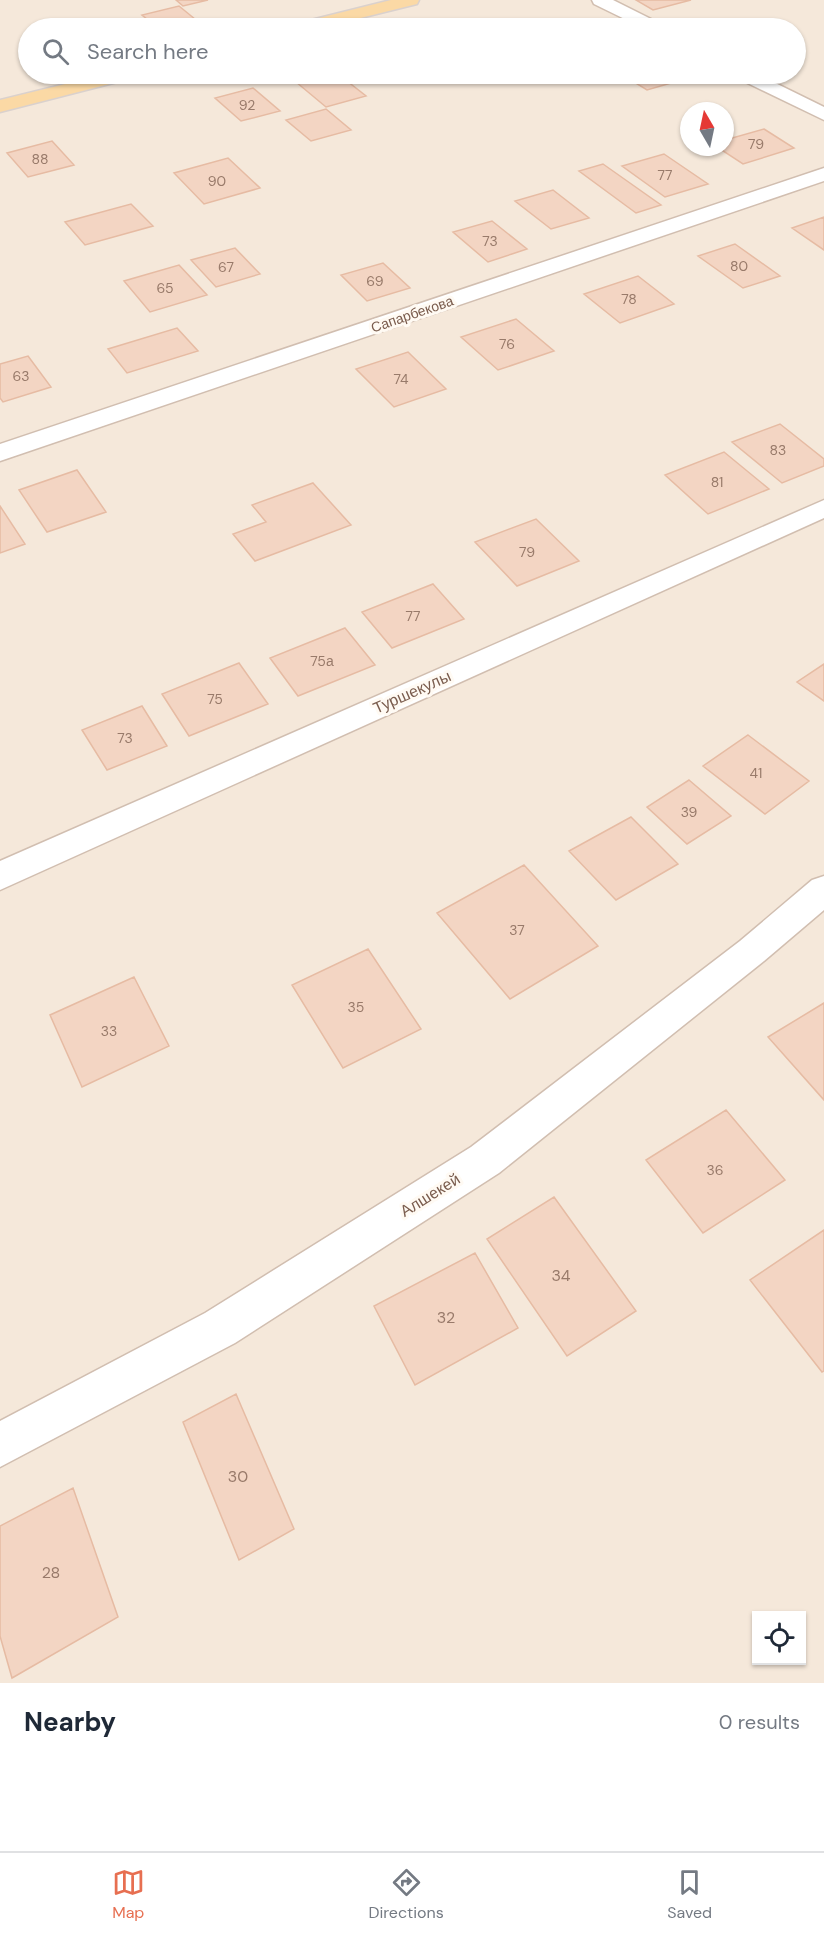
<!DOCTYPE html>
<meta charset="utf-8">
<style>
:root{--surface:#fff;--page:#f2f2f3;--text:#1f2937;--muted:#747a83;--line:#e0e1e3;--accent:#e76f51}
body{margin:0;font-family:"DM Sans",sans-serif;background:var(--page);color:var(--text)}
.controls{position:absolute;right:18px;bottom:18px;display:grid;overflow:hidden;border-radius:0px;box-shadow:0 2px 4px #0004}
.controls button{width:54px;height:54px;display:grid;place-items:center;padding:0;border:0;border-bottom:2px solid var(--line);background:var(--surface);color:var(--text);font:30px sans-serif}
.compass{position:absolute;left:680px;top:102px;width:54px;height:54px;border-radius:50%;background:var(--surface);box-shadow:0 2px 4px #0004;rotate:351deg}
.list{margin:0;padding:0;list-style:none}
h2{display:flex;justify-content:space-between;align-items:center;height:78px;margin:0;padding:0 24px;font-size:26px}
h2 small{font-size:20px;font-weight:400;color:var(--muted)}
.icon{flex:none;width:33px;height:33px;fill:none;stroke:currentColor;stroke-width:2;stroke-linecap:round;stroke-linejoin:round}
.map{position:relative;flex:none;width:824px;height:1683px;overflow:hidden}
.search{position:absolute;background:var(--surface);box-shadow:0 2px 4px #0004;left:18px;right:18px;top:18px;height:66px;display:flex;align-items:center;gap:15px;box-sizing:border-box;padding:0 21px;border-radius:33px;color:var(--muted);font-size:22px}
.sheet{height:168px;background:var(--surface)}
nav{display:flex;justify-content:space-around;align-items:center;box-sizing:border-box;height:84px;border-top:2px solid var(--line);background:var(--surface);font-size:16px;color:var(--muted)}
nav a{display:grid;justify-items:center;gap:3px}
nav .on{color:var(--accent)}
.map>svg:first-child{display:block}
.residential{fill:#f5e8da;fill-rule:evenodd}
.building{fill:#f3d5c3;stroke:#e6bba3;stroke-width:1.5}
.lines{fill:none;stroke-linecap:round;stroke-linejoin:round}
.minor-casing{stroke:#d1beb0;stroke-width:3}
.major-casing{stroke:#dad1cd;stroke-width:3}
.minor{fill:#fff;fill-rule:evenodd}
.major{fill:#fbd9a5;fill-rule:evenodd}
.labels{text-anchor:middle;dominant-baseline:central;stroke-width:6;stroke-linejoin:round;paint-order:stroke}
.number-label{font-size:14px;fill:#987a6a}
.far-street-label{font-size:14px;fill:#7a5c4d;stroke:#fffaf3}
.street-label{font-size:16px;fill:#7a5c4d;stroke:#fffaf3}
.near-number-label{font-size:16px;fill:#987a6a}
</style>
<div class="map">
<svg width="824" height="1683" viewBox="0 0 824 1683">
<rect width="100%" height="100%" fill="#fdf6ec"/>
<path class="residential" d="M 0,0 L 824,0 L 824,1683 L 0,1683 ZM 28,28 L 796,28 L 796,74 L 28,74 ZM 689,111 L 725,111 L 725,147 L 689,147 ZM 756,1616 L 802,1616 L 802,1660 L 756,1660 Z"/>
<path class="building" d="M 176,0 L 208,0 L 183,6 Z
M 636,0 L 691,0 L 653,10 Z
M 179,6 L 201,24 L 180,28 L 158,28 L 142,15 Z
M 305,74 L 338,74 L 366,96 L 326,107 L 290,77 Z
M 621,74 L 676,74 L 685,79 L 647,90 Z
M 253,88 L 280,111 L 241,121 L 215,98 Z
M 326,109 L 351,130 L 311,141 L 286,120 Z
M 764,129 L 794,148 L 743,164 L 717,147 L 725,147 L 725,140 Z
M 52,141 L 74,165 L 28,177 L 7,153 Z
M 664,154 L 708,184 L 665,197 L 622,166 Z
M 228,158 L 260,188 L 204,204 L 174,173 Z
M 603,164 L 661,205 L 636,213 L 579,171 Z
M 553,190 L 589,218 L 551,229 L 515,201 Z
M 131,204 L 153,226 L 85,245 L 65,222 Z
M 824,217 L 824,250 L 792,228 Z
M 492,221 L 527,249 L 488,262 L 453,232 Z
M 735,244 L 780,276 L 743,288 L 698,256 Z
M 235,248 L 260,274 L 216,287 L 191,260 Z
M 383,263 L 410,288 L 367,301 L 341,275 Z
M 179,265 L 207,295 L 150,312 L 124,281 Z
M 638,276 L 674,304 L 620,323 L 584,294 Z
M 516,319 L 554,351 L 498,370 L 461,337 Z
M 177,328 L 198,351 L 127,373 L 108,349 Z
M 408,352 L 446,389 L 394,407 L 356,369 Z
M 28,356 L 51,387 L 3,402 L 0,398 L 0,364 Z
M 780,424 L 824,459 L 824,466 L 782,483 L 732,442 Z
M 724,452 L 769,489 L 708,514 L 665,475 Z
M 77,470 L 106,512 L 47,532 L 19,490 Z
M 313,483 L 351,525 L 255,561 L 233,534 L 266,522 L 252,505 Z
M 0,506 L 25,544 L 0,553 Z
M 536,519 L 579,561 L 517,586 L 475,542 Z
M 433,584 L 464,619 L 392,648 L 362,612 Z
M 345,628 L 375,665 L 298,696 L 270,658 Z
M 239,663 L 268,704 L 189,736 L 162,694 Z
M 824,664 L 824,701 L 797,682 Z
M 142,706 L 167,746 L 107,770 L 82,730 Z
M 748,735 L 809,781 L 765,814 L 703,766 Z
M 689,780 L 731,816 L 687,844 L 647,807 Z
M 631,817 L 678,864 L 616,900 L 569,851 Z
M 524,865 L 598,946 L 510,999 L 437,913 Z
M 368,949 L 421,1029 L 343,1068 L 292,985 Z
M 134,977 L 169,1046 L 82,1087 L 50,1015 Z
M 824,1003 L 824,1100 L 768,1037 Z
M 726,1110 L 785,1180 L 703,1233 L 646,1160 Z
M 554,1197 L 636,1311 L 567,1356 L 487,1239 Z
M 824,1230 L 824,1371 L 822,1372 L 750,1280 Z
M 475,1253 L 518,1328 L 415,1385 L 374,1306 Z
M 236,1394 L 294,1529 L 239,1560 L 183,1422 Z
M 73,1488 L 118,1617 L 12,1678 L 0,1636 L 0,1526 Z"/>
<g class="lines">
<g class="minor-casing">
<path id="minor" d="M 592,0 L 613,0 L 661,24 L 664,28 L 643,28 L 594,4 Z
M 735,74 L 757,74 L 824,107 L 824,120 L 737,78 Z
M 824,168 L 824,181 L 0,461 L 0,444 Z
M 824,500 L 824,518 L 0,890 L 0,861 Z
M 824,876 L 824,910 L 764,961 L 499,1173 L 235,1343 L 0,1467 L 0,1421 L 205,1313 L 471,1147 L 740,941 L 812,880 Z"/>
</g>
<g class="major-casing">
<path id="major" d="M 391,0 L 419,0 L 417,4 L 320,28 L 292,28 L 295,24 Z
M 106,74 L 135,74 L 133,78 L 0,112 L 0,100 Z"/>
</g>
<use href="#minor" class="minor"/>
<use href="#major" class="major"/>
</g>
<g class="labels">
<g class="number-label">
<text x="247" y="105">92</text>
<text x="756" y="144">79</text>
<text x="40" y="159">88</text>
<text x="665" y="175">77</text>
<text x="217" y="181">90</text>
<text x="490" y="241">73</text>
<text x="739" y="266">80</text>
<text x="226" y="267">67</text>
<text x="375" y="281">69</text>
<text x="165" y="288">65</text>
<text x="629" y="299">78</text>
<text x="507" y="344">76</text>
<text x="21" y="376">63</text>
<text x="401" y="379">74</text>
<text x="778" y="450">83</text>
<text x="717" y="482">81</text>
<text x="527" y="552">79</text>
<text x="413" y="616">77</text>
<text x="322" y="661">75а</text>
<text x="215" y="699">75</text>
<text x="125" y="738">73</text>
<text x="756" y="773">41</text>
<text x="689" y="812">39</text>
<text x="517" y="930">37</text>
<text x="356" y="1007">35</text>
<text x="109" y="1031">33</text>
<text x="715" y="1170">36</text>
</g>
<g class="far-street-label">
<text transform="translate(412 314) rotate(-19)">Сапарбекова</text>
</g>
<g class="street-label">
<text transform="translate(412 692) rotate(-24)">Туршекулы</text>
<text transform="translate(430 1195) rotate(-32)">Алшекей</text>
</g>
<g class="near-number-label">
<text x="561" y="1275">34</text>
<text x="446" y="1317">32</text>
<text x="238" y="1476">30</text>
<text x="51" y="1572">28</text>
</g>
</g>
</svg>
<div class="controls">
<button><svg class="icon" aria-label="locate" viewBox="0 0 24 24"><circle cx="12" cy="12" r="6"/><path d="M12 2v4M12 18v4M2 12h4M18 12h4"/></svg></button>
</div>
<svg class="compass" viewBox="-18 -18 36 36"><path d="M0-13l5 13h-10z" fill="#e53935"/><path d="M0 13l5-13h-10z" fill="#747a83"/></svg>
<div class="search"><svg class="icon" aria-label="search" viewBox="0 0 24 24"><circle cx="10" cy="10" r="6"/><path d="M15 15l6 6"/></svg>Search here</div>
</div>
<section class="sheet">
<h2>Nearby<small>0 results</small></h2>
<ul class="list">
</ul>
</section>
<nav>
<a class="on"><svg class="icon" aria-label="map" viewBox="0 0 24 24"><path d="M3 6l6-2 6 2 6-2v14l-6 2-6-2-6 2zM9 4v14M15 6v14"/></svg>Map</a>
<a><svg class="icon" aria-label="directions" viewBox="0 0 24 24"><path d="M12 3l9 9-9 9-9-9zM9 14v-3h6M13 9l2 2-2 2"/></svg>Directions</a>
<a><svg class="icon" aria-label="saved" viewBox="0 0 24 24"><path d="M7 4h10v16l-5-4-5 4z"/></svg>Saved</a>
</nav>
